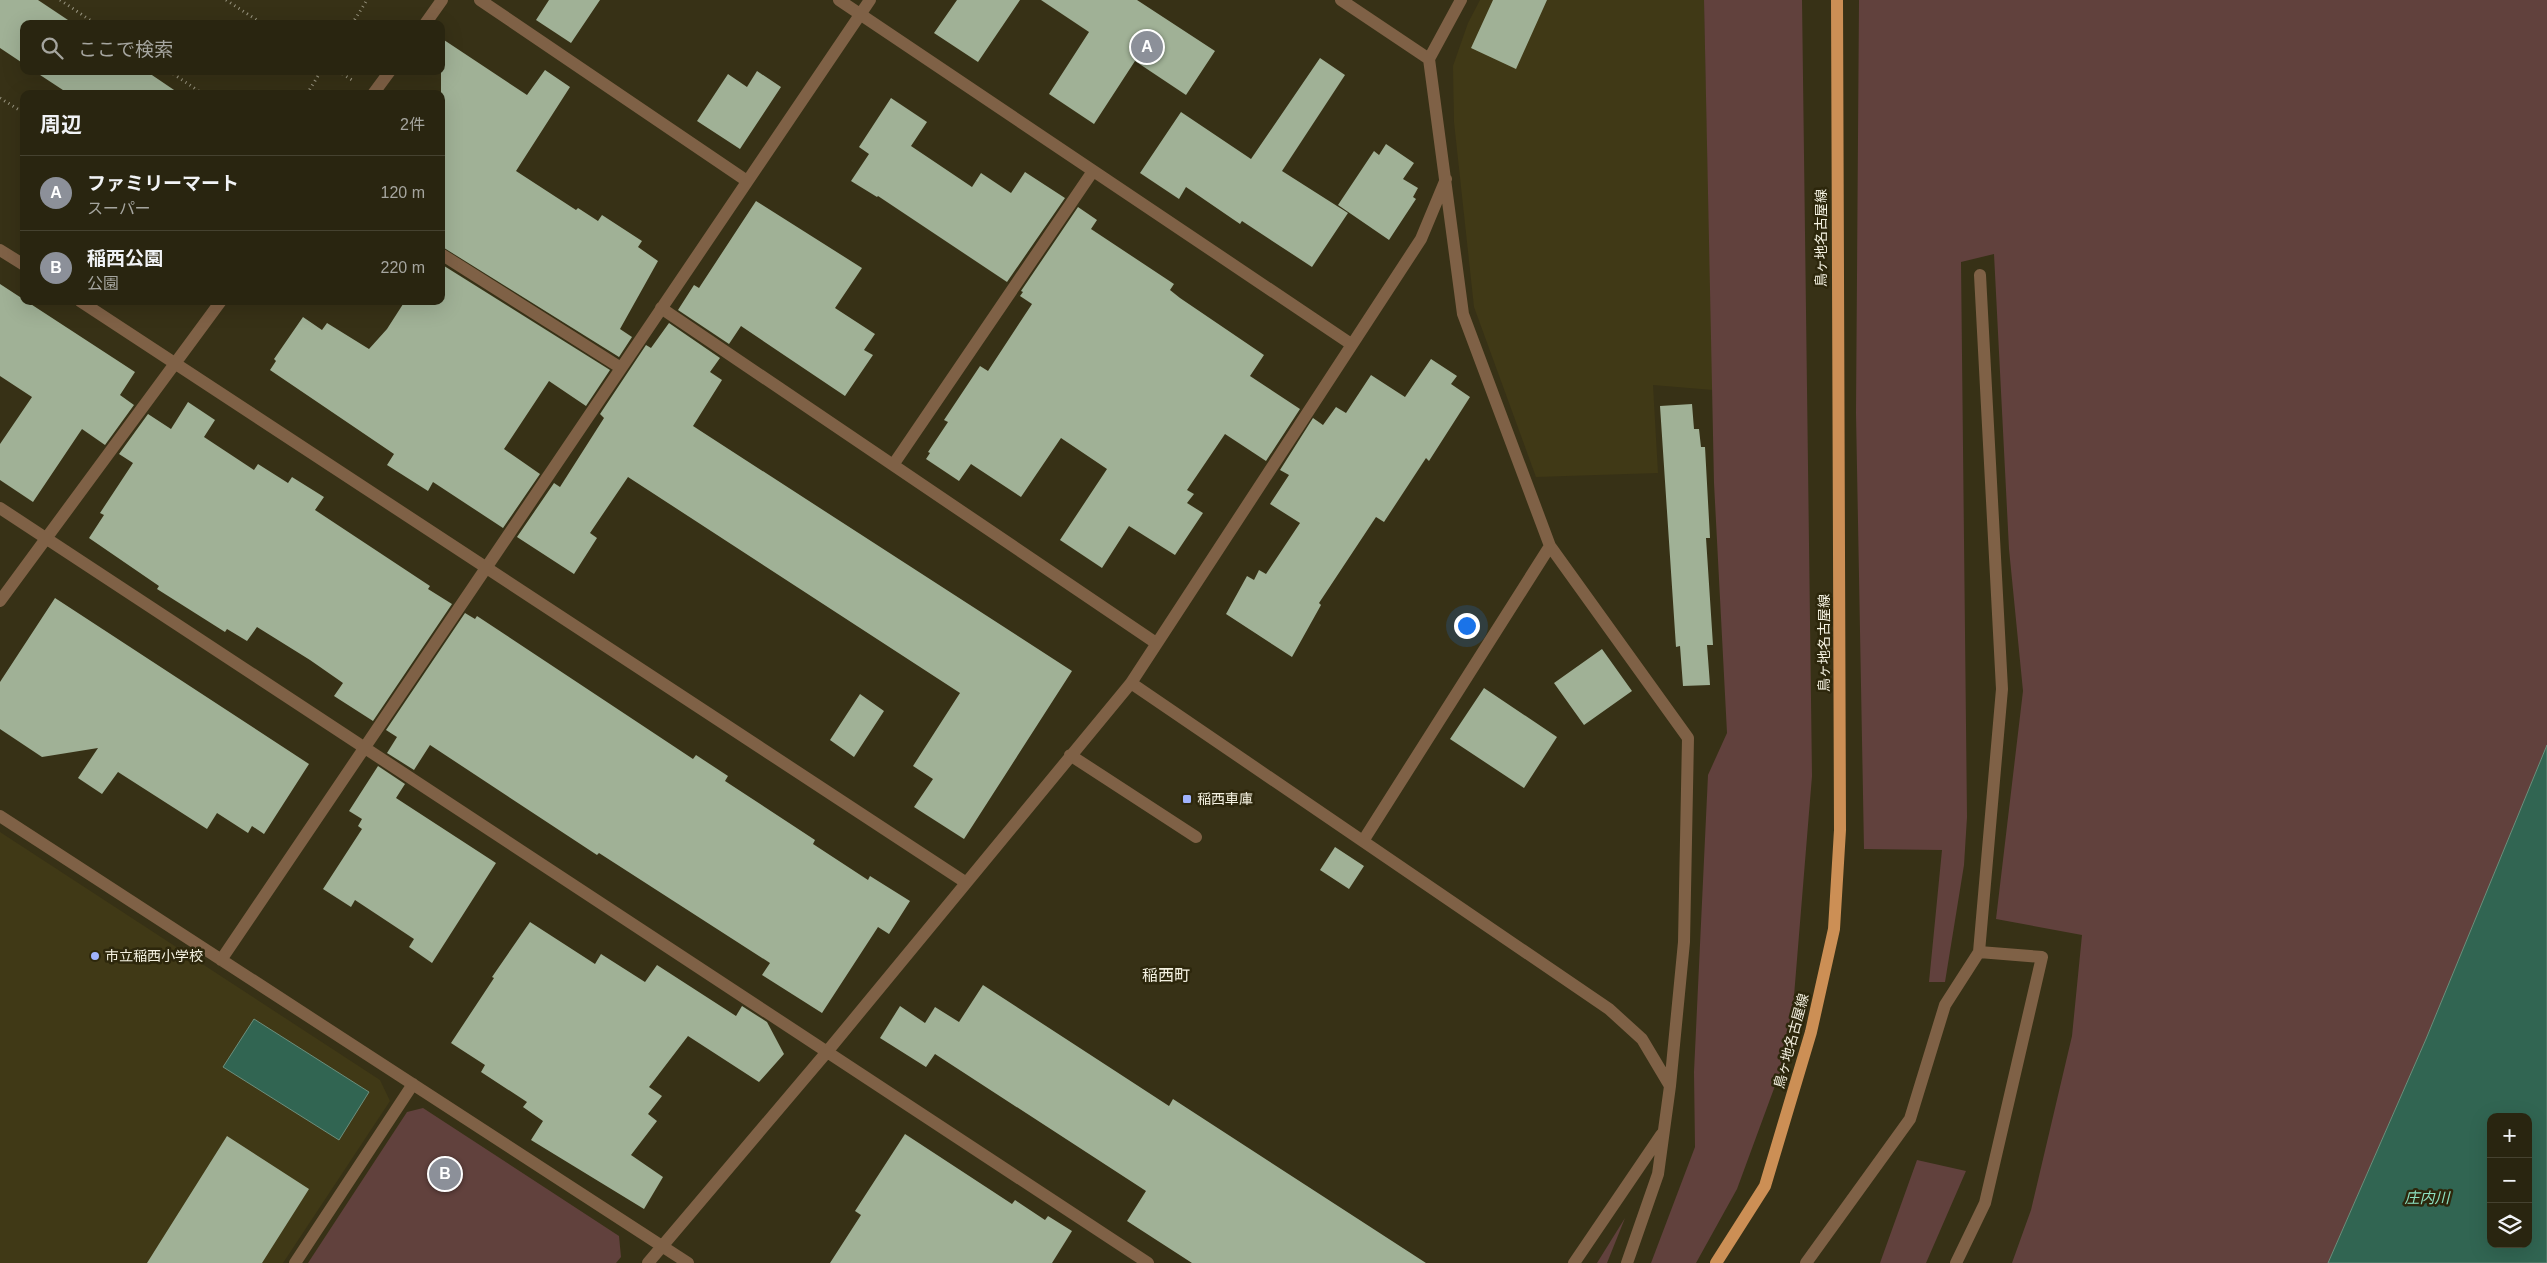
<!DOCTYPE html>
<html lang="ja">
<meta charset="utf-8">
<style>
:root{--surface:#292510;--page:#35311e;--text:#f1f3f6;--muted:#a5a59f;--line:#454230;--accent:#8c9099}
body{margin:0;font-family:Arial,"Noto Sans JP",sans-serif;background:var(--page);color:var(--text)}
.controls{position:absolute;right:15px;bottom:15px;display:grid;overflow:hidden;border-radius:10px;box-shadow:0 5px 20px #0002}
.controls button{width:45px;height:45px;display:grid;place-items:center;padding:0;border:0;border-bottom:1px solid var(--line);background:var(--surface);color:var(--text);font:25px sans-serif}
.you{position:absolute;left:1466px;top:625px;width:18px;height:18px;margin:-12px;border:4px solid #fff;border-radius:50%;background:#1a73e8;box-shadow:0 0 0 8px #1a73e833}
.badge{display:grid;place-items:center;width:32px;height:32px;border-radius:50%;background:var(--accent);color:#fff;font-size:16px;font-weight:700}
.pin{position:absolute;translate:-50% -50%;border:2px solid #fff;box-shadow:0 1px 5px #0006}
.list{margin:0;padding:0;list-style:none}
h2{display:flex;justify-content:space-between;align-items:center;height:65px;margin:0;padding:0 20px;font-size:21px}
h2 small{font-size:16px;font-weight:400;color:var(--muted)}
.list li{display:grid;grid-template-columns:32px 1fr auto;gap:15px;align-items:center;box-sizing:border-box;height:75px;padding:0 20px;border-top:1px solid var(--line)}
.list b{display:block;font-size:19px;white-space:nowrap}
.list p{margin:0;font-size:16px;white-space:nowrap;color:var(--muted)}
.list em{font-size:16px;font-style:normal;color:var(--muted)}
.icon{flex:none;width:28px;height:28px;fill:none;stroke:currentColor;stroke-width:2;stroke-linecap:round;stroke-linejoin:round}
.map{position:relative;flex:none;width:2547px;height:1263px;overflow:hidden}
.search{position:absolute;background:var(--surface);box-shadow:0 5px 20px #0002;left:20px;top:20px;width:425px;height:55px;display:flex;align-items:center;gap:12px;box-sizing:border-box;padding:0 18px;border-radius:10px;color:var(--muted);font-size:19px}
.panel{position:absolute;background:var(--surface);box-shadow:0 5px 20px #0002;left:20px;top:90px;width:425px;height:215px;border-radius:10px}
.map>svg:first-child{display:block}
.built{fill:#403916}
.green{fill:#61413d}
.water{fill:#316552;stroke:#6c8f7d;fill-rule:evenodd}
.building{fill:#a0b196}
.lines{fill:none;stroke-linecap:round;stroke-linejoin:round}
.path{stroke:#9a9681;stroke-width:3;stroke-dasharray:1 4;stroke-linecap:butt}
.minor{stroke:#7f6146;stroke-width:12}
.major{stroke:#cc8f55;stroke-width:12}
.poi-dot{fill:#a0b3fd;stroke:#2d270c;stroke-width:2}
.labels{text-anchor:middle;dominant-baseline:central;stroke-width:5;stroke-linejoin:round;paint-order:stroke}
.street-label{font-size:14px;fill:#f4f1e1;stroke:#2d270c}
.poi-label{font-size:14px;fill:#f4f1e1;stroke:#2d270c;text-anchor:start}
.water-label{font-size:15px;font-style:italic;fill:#8ee2c2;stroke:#2d270c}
.quarter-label{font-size:16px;fill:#f4f1e1;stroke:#2d270c}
</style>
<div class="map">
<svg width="2547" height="1263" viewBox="0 0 2547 1263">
<rect width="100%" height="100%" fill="#373116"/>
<path class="built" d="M 1480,0 L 1704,0 L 1713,390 L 1653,385 L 1658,473 L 1536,477 L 1474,307 L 1454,122 L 1453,66 L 1468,23 Z
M 0,832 L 380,1080 L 390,1101 L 283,1263 L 0,1263 Z"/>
<path class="green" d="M 1704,0 L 1802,0 L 1812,776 L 1790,1045 L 1737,1189 L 1696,1263 L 1651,1263 L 1695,1147 L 1694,1072 L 1708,775 L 1727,733 L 1714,483 Z
M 1859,0 L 2547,0 L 2547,745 L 2426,1039 L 2328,1263 L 2012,1263 L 2031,1210 L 2072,1036 L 2082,935 L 1996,919 L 2023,691 L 2009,549 L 1994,254 L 1961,262 L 1967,817 L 1964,865 L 1945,982 L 1929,982 L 1942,850 L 1864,849 L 1856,413 Z
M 423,1108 L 619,1236 L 621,1257 L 616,1263 L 308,1263 L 407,1112 Z
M 1917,1160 L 1966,1171 L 1926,1263 L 1880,1263 Z
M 1625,1218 L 1607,1263 L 1597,1263 Z"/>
<path class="water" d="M 2547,745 L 2547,1263 L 2328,1263 L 2426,1039 ZM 2491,1117 L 2528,1117 L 2528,1244 L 2491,1244 Z
M 254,1019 L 369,1092 L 339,1140 L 223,1067 Z"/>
<path class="building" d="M 0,0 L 38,0 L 74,24 L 24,24 L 24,64 L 0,48 Z
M 549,0 L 600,0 L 571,43 L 536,20 Z
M 957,0 L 1020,0 L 978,62 L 934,33 Z
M 1041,0 L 1137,0 L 1215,51 L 1186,95 L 1135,61 L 1094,124 L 1049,94 L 1089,32 Z
M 1493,0 L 1547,0 L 1516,69 L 1471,48 Z
M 441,38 L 527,95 L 545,70 L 570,87 L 516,171 L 576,210 L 578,208 L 598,221 L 602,215 L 642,241 L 638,247 L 658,261 L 620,329 L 632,337 L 619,357 L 441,246 Z
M 1320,58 L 1345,75 L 1282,171 L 1348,213 L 1312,267 L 1242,221 L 1240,224 L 1186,187 L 1179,199 L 1140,173 L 1181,112 L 1251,159 Z
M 34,71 L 146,71 L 180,94 L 69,94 Z
M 757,71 L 781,87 L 740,149 L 697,121 L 728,74 L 747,87 Z
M 891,98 L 927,122 L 911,146 L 972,187 L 981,173 L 1011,193 L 1025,172 L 1065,198 L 1007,282 L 878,196 L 877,197 L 851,181 L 869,154 L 859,147 Z
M 1386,144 L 1414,163 L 1403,179 L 1418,188 L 1413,197 L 1416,199 L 1389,240 L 1338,205 L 1374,151 L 1379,155 Z
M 756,201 L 862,268 L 835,308 L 875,334 L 864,350 L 873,355 L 845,396 L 741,326 L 729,344 L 678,310 L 694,285 L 699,288 Z
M 1078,207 L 1097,220 L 1091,229 L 1174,284 L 1170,290 L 1180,298 L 1264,355 L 1250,376 L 1300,409 L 1266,461 L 1225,434 L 1187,490 L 1194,494 L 1187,503 L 1203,513 L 1175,555 L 1129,526 L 1102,568 L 1060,540 L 1107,469 L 1061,438 L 1021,497 L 971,464 L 959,481 L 926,459 L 930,453 L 928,452 L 948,422 L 944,420 L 980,366 L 988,371 L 1032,304 L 1020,296 L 1023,292 L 1021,291 Z
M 441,264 L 610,370 L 586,406 L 549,381 L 504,449 L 540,474 L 503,528 L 433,482 L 428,491 L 387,465 L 394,454 L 270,370 L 276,361 L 274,359 L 303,317 L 322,330 L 327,323 L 369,349 L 387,329 L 405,301 L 441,301 Z
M 0,284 L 135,372 L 120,395 L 134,405 L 105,445 L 82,429 L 33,502 L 0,480 L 0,444 L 32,397 L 0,376 Z
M 669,323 L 720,358 L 710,372 L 722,380 L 693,426 L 1072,671 L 964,839 L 914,807 L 933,779 L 913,766 L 960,693 L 628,477 L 590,533 L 597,538 L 574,574 L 517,537 L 554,483 L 560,487 L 604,418 L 600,414 L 646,345 L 651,348 Z
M 1431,359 L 1457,376 L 1451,384 L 1470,397 L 1429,461 L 1426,458 L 1384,522 L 1376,517 L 1319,603 L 1321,605 L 1292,657 L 1226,614 L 1247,576 L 1254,580 L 1259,570 L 1266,574 L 1300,523 L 1270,504 L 1289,475 L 1280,470 L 1313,418 L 1323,425 L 1336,407 L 1346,413 L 1371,375 L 1405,397 Z
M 188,402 L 215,420 L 204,437 L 254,470 L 258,464 L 288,483 L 292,477 L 324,497 L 315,510 L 430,586 L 428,589 L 452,604 L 373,721 L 334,696 L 343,683 L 310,660 L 257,627 L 247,641 L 227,629 L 225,632 L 157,589 L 159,586 L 89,538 L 104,515 L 100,513 L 133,463 L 119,454 L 148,414 L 171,429 Z
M 1692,404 L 1694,429 L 1699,429 L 1701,447 L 1705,447 L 1710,538 L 1706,538 L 1713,645 L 1707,645 L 1710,685 L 1683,686 L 1680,646 L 1676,647 L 1660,406 Z
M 55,598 L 309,764 L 264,834 L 252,826 L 248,833 L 217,813 L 207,829 L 118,772 L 102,794 L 78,778 L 98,748 L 42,757 L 0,729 L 0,682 Z
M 465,613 L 475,619 L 477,616 L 693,759 L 696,755 L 728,776 L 725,781 L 815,840 L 813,844 L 868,880 L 870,876 L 910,901 L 889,934 L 878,927 L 822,1013 L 762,975 L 770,963 L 599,853 L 597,855 L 430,745 L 414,770 L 387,753 L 397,737 L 386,730 Z
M 1602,649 L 1632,691 L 1584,725 L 1554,683 Z
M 1484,688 L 1557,737 L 1524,788 L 1450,739 Z
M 860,694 L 884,711 L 854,757 L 830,740 Z
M 378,766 L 405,784 L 396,798 L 496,863 L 432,963 L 409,947 L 414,939 L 355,900 L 351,907 L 323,889 L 362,829 L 358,826 L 362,819 L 349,811 Z
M 1335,847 L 1364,866 L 1349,889 L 1320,870 Z
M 530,922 L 595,964 L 601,954 L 645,982 L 657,965 L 736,1016 L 742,1006 L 767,1022 L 784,1054 L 759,1082 L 688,1036 L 649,1087 L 662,1096 L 648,1114 L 657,1121 L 631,1155 L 663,1177 L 644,1209 L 531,1140 L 543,1121 L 523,1107 L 527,1102 L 481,1072 L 485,1065 L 451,1043 L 494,978 L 492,977 Z
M 983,985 L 1169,1106 L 1173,1099 L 1426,1263 L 1192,1263 L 1127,1221 L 1146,1191 L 935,1054 L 926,1067 L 880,1038 L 900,1006 L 925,1023 L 935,1007 L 959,1022 Z
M 905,1134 L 1012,1204 L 1015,1200 L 1045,1220 L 1048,1216 L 1072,1231 L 1052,1263 L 830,1263 L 861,1215 L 855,1211 Z
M 227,1136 L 309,1189 L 262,1263 L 147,1263 Z"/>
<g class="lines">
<path class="path" d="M 60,0 L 96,24
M 226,0 L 263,24
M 352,24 L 367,0
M 169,71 L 203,94
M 338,71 L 352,80
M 307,94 L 321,71
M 0,98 L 24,113"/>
<path class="minor" d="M 480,0 L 747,181
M 839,0 L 1351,344
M 1341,0 L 1429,59
M 1461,0 L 1429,59 L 1463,314 L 1550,546 L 1688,738 L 1684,942 L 1670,1086
M 425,24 L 442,0
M 373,94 L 390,71
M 0,250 L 24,265
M 441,254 L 621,368
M 80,301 L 965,882
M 661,308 L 1156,643
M 893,465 L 1093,171
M 0,508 L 1148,1263
M 0,601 L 221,301
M 1131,683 L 1609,1009 L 1642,1039 L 1670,1086 L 1658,1174 L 1627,1263
M 1070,755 L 1196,837
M 0,816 L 688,1263
M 1363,841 L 1550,546
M 221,960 L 870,0
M 295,1263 L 413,1084
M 648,1263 L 826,1053 L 1131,683 L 1421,239 L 1446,179
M 1574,1263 L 1661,1135
M 1806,1263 L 1910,1119 L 1945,1005 L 1979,952
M 1956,1263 L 1985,1203 L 2042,957 L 1979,952 L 2002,689 L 1980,275"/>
<path class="major" d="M 1716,1263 L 1765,1186 L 1811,1032 L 1834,929 L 1840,830 L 1837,0"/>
</g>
<g class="poi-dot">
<rect x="1182" y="794" width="10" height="10" rx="2.5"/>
<circle cx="95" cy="956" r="5"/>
</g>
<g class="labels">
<g class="street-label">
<text transform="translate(1821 238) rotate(-90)">鳥ヶ地名古屋線</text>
<text transform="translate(1824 643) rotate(-90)">鳥ヶ地名古屋線</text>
<text transform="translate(1791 1041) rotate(-75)">鳥ヶ地名古屋線</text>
</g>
<g class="poi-label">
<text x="1197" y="799">稲西車庫</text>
<text x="105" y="956">市立稲西小学校</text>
</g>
<g class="water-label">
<text x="2427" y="1197">庄内川</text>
</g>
<g class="quarter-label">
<text x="1166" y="975">稲西町</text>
</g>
</g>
</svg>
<div class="controls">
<button>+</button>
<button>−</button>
<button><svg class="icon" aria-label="layers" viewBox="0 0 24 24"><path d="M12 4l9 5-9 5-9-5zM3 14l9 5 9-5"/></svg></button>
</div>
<div class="you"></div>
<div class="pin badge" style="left:1147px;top:47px">A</div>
<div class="pin badge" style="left:445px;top:1174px">B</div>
<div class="search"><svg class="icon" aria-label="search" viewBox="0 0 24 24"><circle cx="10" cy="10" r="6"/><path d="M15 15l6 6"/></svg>ここで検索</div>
<section class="panel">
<h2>周辺<small>2件</small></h2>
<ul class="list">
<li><span class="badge">A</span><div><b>ファミリーマート</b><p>スーパー</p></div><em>120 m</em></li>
<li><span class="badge">B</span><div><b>稲西公園</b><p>公園</p></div><em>220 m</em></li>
</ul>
</section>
</div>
